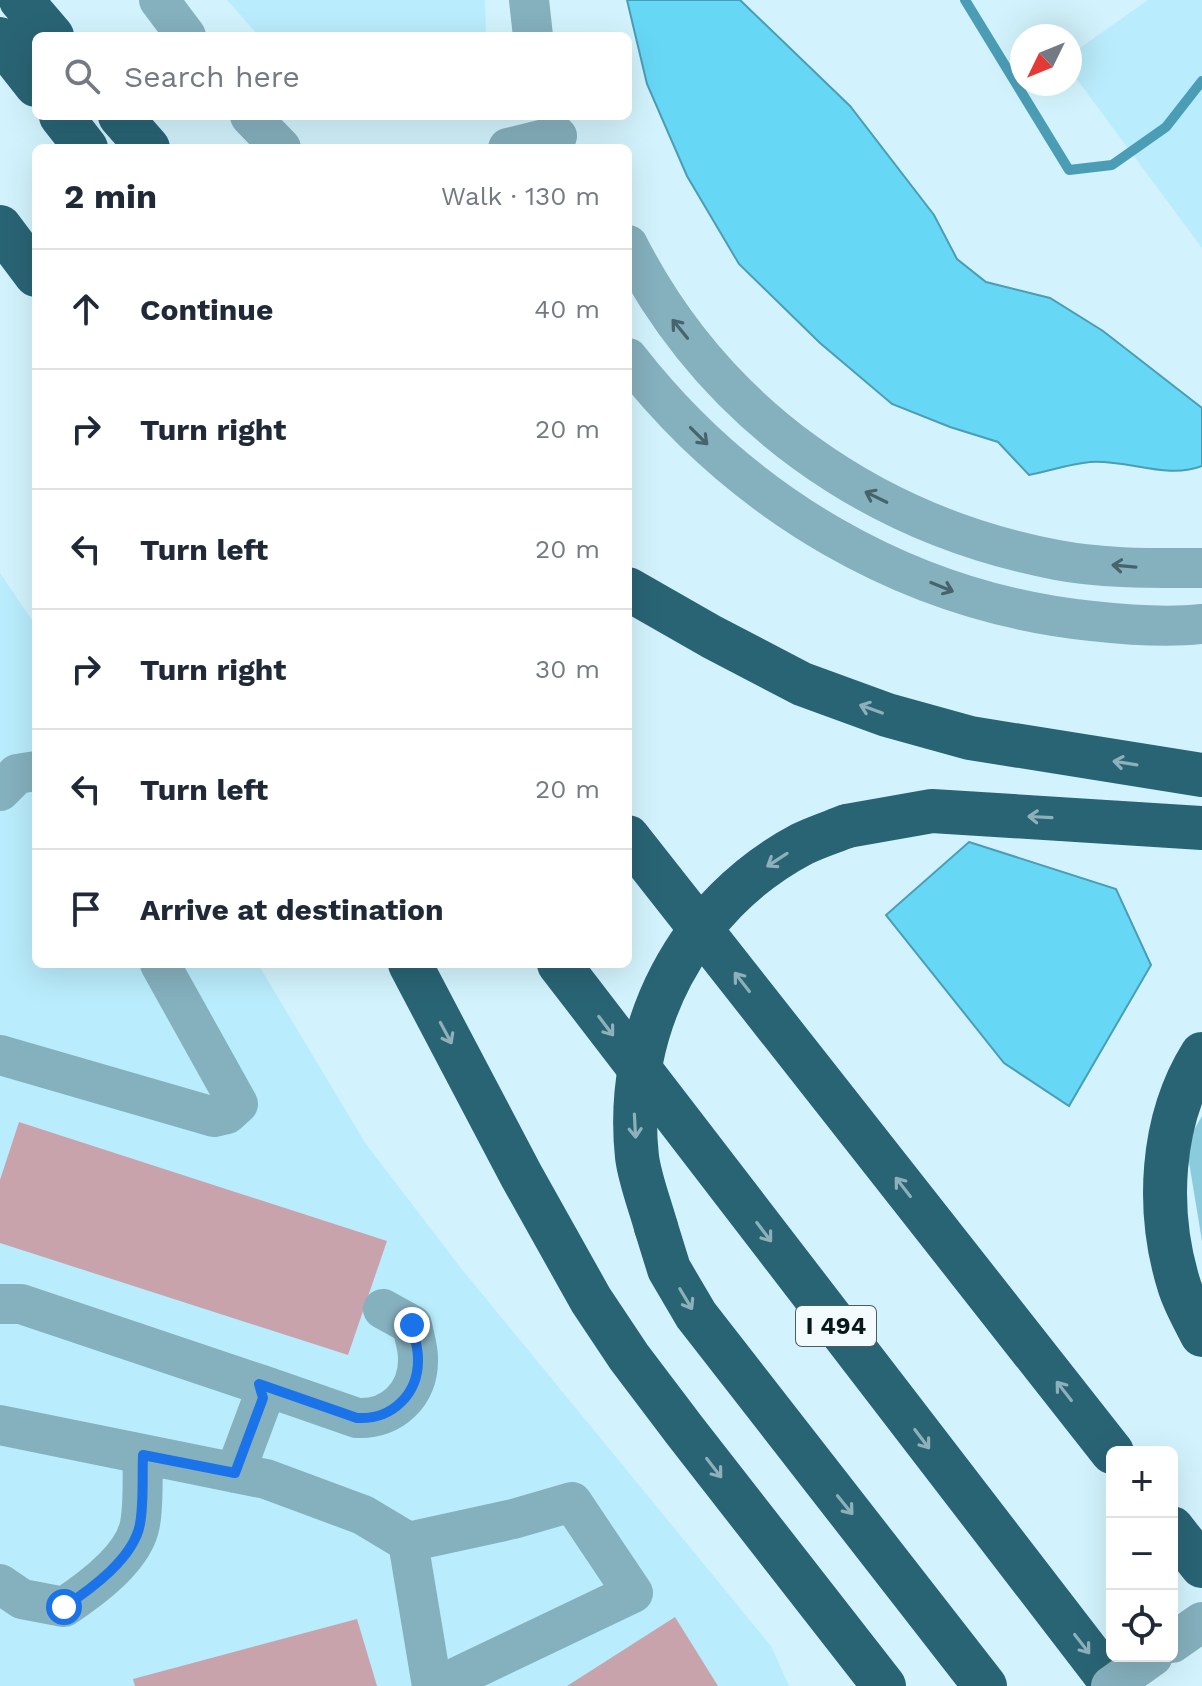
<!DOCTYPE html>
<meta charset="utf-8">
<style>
:root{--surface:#fff;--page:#f2f2f3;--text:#1f2937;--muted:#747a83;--line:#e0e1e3}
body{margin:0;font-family:"Work Sans",sans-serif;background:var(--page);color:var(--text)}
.controls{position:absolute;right:24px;bottom:24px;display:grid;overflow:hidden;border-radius:12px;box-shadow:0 8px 32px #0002}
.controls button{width:72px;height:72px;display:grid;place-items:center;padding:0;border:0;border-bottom:2px solid var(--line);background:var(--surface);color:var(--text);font:40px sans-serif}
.compass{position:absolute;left:1010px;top:24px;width:72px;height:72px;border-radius:50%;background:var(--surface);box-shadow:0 8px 32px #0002;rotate:227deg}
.stop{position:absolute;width:24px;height:24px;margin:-18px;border:6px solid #1a73e8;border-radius:50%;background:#fff}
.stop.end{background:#1a73e8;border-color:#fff;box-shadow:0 2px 8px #0008}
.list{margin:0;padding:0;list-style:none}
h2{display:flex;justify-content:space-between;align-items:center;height:104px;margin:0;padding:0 32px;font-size:34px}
h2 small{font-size:26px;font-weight:400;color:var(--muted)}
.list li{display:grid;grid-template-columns:52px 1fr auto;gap:24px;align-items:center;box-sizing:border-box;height:120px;padding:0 32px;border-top:2px solid var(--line)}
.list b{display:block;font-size:30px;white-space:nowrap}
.list em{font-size:26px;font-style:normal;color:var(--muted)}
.icon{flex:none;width:44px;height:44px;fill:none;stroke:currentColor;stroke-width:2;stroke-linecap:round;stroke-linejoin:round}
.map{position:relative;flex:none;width:1202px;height:1686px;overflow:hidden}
.search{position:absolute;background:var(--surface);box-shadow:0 8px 32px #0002;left:32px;top:32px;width:600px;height:88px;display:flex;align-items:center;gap:20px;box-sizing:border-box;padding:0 28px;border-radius:12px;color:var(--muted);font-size:30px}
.panel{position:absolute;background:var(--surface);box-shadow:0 8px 32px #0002;left:32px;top:144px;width:600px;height:824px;border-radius:12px}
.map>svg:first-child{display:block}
.built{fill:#b9ecfc}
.green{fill:#8bcbde}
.water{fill:#67d7f6;stroke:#4a9db5;stroke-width:2}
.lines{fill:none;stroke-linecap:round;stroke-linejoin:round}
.stream{stroke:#4a9db5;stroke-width:10}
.building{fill:#c9a3ab}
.minor{stroke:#85b0bd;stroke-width:40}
.highway{stroke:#296475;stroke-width:44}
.minor-bridge{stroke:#85b0bd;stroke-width:40}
.highway-bridge{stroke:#296475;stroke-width:44}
.oneway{stroke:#46646c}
.oneway2{stroke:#8eb0ba}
.route{stroke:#1a73e8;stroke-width:10}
.labels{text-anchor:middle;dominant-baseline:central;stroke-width:7;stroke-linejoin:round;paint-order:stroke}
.shield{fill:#f3fbfe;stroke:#4e5b60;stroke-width:2}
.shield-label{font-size:24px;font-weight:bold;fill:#08171c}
</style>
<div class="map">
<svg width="1202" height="1686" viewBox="0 0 1202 1686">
<rect width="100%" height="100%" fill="#d2f3fd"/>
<path class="built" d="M 227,0 L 485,0 L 486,36 L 259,36 Z
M 1148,0 L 1202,0 L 1202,248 L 1070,70 L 1070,55 Z
M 0,573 L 36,626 L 36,964 L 258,964 L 366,1144 L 460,1267 L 771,1646 L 789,1686 L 0,1686 Z"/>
<path class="green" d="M 1202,1116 L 1202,1241 L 1186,1144 Z"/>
<path class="water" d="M 627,0 L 740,0 L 850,106 L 934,215 L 957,259 L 986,282 L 1050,298 L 1103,331 L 1202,408 L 1202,466 C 1167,480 1127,459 1090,462 C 1070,464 1049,471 1029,475 L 998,442 L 950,427 L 892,404 L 820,343 L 739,264 L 687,176 L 647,84 Z
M 969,842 L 1116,889 L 1151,965 L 1069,1106 L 1004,1063 L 886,915 Z"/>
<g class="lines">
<path class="stream" d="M 965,0 L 1069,170 L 1112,165 L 1166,127 L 1202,81"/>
</g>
<path class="building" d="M 19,1122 L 387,1241 L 348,1355 L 0,1243 L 0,1180 Z
M 675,1617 L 718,1686 L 567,1686 Z
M 357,1619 L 377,1686 L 135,1686 L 133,1679 Z"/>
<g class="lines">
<path class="minor" d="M 159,0 L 186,36
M 529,0 L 533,36
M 250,116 L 281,148
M 508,148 L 557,136
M 628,245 C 714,414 872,525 1057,560 C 1104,569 1154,568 1202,568
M 628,358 C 742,504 907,602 1092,621 C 1128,625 1166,628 1202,624
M 0,791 L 17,774 L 36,771
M 0,1055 L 214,1117 L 227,1114 L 238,1104 L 160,964
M 0,1304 L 21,1304 L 259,1384 L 263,1398 L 235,1473
M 259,1384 L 357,1418 C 392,1420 419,1394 418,1358 C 418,1347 414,1336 412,1325 L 383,1309
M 0,1425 L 266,1479 L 363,1515 L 408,1542
M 0,1584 L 22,1599 L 64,1607 C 91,1589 134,1558 140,1524 C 144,1502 142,1477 143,1455
M 1172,1643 L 1202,1622
M 432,1686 L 408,1542 L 513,1519 L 572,1502 L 633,1593 L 438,1686"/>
<path class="highway" d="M 21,0 L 52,36
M 0,39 L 36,85
M 61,116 L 86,148
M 120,116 L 148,148
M 0,227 L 36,275
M 628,589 L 712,637 L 802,684 L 887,715 L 970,738 L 1202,775
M 847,826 L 932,811 L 1202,828
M 628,837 L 1112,1452
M 410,964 L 521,1175 L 591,1300 L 629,1357 L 685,1431 L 884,1686
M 559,964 L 1114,1686
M 1202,1054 C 1160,1121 1156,1211 1179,1285 C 1184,1302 1194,1319 1202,1335
M 656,1227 L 669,1269 L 696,1315 L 985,1686
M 1172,1528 L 1202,1566"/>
<path class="minor-bridge" d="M 1111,1686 L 1153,1656"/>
<path class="highway-bridge" d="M 656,1227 C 650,1205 640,1180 637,1157 C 623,1029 688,904 802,844 C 816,837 832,832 847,826"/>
</g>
<defs><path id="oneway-shaft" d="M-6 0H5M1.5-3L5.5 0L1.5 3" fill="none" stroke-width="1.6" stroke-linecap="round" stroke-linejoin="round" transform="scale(2)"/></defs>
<g class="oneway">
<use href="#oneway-shaft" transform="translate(680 329) rotate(-129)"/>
<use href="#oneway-shaft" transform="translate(699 436) rotate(45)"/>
<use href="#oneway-shaft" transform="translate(876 497) rotate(-154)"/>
<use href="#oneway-shaft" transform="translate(1124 566) rotate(-175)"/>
<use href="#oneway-shaft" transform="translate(942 587) rotate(22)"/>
</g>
<g class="oneway2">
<use href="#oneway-shaft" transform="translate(871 709) rotate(-160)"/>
<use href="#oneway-shaft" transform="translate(1125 763) rotate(-171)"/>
<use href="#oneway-shaft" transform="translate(1040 817) rotate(-177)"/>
<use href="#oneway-shaft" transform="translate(777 860) rotate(147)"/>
<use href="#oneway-shaft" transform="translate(742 982) rotate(-128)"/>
<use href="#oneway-shaft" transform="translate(606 1026) rotate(53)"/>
<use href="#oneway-shaft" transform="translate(446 1033) rotate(62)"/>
<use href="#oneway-shaft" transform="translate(635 1126) rotate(87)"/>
<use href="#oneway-shaft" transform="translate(903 1187) rotate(-128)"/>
<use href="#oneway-shaft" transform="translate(764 1232) rotate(53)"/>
<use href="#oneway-shaft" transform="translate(686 1299) rotate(59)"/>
<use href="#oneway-shaft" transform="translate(1064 1391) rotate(-128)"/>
<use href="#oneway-shaft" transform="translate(922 1439) rotate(53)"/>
<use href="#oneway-shaft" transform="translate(714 1468) rotate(52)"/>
<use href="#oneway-shaft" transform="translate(845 1505) rotate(51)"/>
<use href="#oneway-shaft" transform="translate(1082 1644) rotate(52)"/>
</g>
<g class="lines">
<path class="route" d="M 64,1607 C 91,1589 134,1558 140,1524 C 144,1502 142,1477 143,1455 L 235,1473 L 263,1398 L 259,1384 L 357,1418 C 392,1420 419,1394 418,1358 C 418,1347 414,1336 412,1325"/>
</g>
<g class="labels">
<rect class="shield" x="796" y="1306" width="80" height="40" rx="6"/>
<g class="shield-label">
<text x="836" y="1326">I 494</text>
</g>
</g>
</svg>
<div class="controls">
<button>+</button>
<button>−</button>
<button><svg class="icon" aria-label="locate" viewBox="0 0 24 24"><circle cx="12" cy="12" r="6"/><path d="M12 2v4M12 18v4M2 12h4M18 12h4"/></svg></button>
</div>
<svg class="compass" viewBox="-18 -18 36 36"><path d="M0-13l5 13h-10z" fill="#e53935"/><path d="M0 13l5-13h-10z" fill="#747a83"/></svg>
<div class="stop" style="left:64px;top:1607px"></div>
<div class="stop end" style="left:412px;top:1325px"></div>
<div class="search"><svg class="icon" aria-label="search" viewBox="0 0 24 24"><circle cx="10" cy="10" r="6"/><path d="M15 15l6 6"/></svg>Search here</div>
<section class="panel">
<h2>2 min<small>Walk · 130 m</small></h2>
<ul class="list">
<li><svg class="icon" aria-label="ahead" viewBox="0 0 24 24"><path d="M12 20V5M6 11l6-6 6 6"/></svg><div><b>Continue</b></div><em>40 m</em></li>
<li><svg class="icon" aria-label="right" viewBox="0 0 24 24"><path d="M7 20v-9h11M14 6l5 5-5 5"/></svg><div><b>Turn right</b></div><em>20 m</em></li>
<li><svg class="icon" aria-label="left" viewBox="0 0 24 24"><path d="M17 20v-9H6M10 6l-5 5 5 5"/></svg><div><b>Turn left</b></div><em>20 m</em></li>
<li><svg class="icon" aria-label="right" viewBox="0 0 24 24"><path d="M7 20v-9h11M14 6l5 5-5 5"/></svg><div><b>Turn right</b></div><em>30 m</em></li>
<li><svg class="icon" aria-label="left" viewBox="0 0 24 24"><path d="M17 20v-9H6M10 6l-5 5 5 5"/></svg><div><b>Turn left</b></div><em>20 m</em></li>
<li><svg class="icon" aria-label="arrive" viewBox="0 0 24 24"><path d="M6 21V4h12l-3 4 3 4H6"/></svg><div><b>Arrive at destination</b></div></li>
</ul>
</section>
</div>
